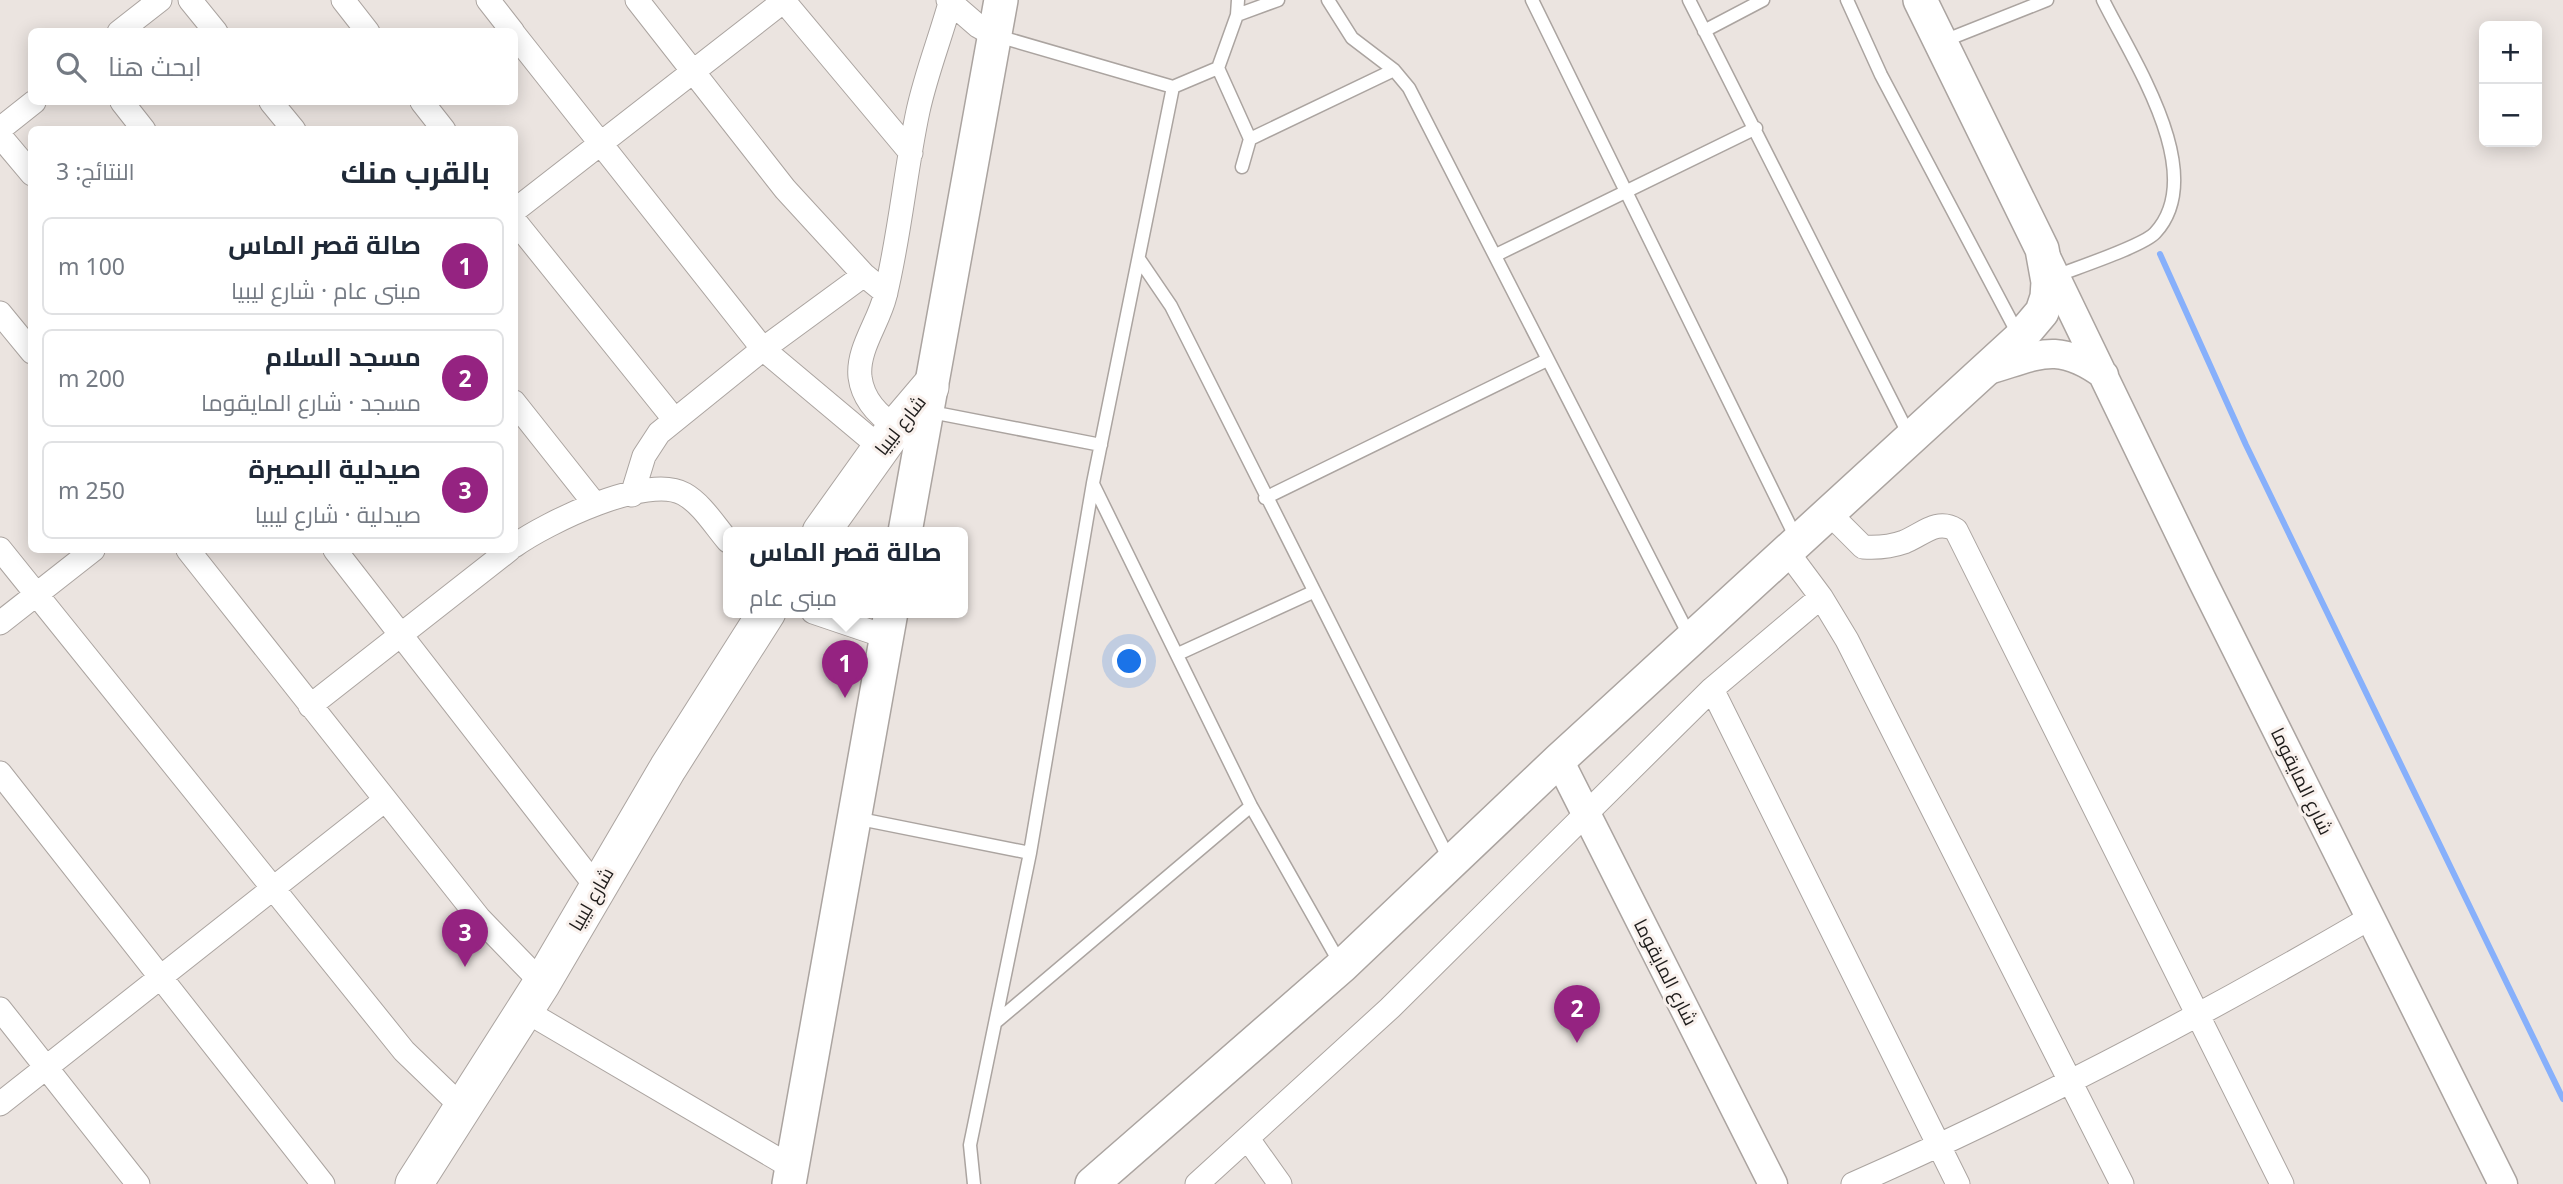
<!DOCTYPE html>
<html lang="ar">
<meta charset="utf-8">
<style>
:root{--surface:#fff;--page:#f2f2f3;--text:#1f2937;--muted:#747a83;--line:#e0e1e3;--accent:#952381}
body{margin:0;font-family:"Noto Sans",Cairo,sans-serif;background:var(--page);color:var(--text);direction:rtl}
.controls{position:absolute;right:21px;top:21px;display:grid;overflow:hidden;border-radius:10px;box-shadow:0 4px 18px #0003}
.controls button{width:63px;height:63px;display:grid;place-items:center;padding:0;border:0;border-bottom:2px solid var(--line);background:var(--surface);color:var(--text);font:35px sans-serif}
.you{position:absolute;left:1130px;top:662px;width:24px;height:24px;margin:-18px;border:5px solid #fff;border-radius:50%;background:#1a73e8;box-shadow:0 0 0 10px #1a73e833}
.badge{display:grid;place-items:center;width:46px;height:46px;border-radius:50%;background:var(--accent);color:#fff;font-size:23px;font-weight:700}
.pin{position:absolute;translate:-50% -58px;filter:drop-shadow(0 2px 4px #0008)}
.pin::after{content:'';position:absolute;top:37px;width:24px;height:21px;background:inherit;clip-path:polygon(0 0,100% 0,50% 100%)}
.popup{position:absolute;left:723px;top:527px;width:245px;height:91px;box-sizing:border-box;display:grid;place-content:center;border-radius:10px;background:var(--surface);filter:drop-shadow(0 2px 5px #0005);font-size:23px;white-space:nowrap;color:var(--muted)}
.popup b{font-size:26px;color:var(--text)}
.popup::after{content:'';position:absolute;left:50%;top:100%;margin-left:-14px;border:14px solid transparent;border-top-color:var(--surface)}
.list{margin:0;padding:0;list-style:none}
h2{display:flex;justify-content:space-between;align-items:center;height:91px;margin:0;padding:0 28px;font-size:30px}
h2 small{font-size:23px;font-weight:400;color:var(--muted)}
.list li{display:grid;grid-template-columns:46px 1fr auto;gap:21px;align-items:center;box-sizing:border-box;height:98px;margin:0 14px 14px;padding:0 14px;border:2px solid var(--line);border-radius:10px}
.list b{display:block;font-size:26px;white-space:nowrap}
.list p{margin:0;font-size:23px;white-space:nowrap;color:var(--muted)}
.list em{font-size:23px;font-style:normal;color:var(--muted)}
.icon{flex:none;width:38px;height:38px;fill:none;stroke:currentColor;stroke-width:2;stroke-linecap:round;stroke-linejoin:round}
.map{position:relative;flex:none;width:2563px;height:1184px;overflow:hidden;direction:ltr}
.search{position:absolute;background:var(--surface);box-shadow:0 4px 18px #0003;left:28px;top:28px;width:490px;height:77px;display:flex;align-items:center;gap:18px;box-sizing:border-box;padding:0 24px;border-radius:10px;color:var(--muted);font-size:26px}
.panel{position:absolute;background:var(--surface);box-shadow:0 4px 18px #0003;left:28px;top:126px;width:490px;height:427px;border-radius:10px;direction:rtl}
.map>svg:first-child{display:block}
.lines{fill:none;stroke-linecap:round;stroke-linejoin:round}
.stream{stroke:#87b0fb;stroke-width:6}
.service-casing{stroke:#aba4a0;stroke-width:15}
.minor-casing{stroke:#aba4a0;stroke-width:25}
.tertiary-casing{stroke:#aba4a0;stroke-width:31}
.secondary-casing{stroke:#aba4a0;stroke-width:36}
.primary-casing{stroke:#aba4a0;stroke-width:39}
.service{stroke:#fff;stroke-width:12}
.minor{stroke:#fff;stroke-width:23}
.tertiary{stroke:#fff;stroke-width:28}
.secondary{stroke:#fff;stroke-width:33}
.primary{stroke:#fff;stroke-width:37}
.labels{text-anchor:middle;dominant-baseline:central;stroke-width:6;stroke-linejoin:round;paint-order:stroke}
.street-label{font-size:19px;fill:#1e1c1b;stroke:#f9f1ed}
</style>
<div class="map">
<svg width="2563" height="1184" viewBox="0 0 2563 1184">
<rect width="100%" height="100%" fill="#ebe4e0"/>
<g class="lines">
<path class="stream" d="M 2160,254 L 2246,445 L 2563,1099"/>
<g class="service-casing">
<path id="service" d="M 1238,0 L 1237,15 L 1218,68 L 1250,139 L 1242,167
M 1328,0 L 1352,38 L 1394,70 L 1409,88 L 1690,637
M 1532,0 L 1797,540
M 1689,0 L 1910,437
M 1847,0 L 1881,75 L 2019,336
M 1237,15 L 1278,0
M 1704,31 L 1763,0
M 994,35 L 1173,87 L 1218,68
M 1941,42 L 2047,0
M 1250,139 L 1394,70
M 1496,255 L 1756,128
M 1139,259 L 1171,306 L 1450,861
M 2056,276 C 2076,268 2143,246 2155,233 C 2210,174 2132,59 2103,0
M 926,411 L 1101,445
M 1093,484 L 1251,806 L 1341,965
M 1265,498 L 1547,360
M 1178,654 L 1313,592
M 855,818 L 1030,853
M 996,1022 L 1251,806
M 974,1184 L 970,1145 L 1030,853 L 1093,483 L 1173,87"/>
</g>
<g class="minor-casing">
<path id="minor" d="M 190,0 L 216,32
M 343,0 L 368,32
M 488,0 L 513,32
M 637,0 L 785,189 L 864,275 L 886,293
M 783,0 L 911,153
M 948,0 L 978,26 L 994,35
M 119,32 L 160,0
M 514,34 L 763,349 L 881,448
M 122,102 L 144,130
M 271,102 L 294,130
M 422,102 L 444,130
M 0,129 L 34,102
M 0,136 L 32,174
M 514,211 L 785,0
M 514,220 L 674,419
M 0,313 L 32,352
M 514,402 L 594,503
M 896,427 C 878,415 863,400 860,377 C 857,349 879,322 885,296 C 900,235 905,172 918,111 C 926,74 940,39 950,3
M 632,495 L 644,456 L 659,433 L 763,349 L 864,275
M 1828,512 L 1863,547 C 1877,548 1890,547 1904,542 C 1922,535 1937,518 1956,530 L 2282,1184
M 514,546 C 546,523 648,473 684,494 C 702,504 715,526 728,541
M 0,549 L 404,1051 L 462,1107
M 188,550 L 479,918 L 542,983
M 335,550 L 598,889
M 1786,550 L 1821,597 L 1847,640 L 2122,1184
M 813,612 L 887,637
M 0,623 L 93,550
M 1712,689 L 1958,1184
M 310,706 L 509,550
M 0,773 L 323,1184
M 0,1009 L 138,1184
M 524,1010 L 793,1168
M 0,1104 L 385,800
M 1248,1139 L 1280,1184
M 1197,1184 L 1390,1008 L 1712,689 L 1821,597
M 1853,1184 C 2031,1106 2202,1016 2370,918"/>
</g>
<g class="tertiary-casing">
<path id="tertiary" d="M 2046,257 L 2202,580 L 2503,1184
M 1985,371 C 2038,356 2056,340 2104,375
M 1559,760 L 1773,1184"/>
</g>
<g class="secondary-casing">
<path id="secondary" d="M 905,532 L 1001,0
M 789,1184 L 891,612
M 1092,1184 L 1342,966 L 1559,760 L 2020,338 L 2042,312 L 2047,297 L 2048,282 L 2042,249 L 1920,0"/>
</g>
<g class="primary-casing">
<path id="primary" d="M 821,532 L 896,427 L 930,387
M 414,1184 L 542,983 L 668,768 L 767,612"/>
</g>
<use href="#service" class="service"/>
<use href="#minor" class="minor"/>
<use href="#tertiary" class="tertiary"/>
<use href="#secondary" class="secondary"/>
<use href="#primary" class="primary"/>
</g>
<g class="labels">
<g class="street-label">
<text transform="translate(900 425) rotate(-52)">شارع ليبيا</text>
<text transform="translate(2302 781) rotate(64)">شارع المايقوما</text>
<text transform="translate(591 899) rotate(-60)">شارع ليبيا</text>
<text transform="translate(1666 972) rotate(63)">شارع المايقوما</text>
</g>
</g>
</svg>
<div class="controls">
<button>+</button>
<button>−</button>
</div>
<div class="you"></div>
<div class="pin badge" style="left:845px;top:698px">1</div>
<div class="popup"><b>صالة قصر الماس</b>مبنى عام</div>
<div class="pin badge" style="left:1577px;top:1043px">2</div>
<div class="pin badge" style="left:465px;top:967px">3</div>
<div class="search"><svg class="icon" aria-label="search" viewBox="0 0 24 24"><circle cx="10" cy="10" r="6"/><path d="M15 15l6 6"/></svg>ابحث هنا</div>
<section class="panel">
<h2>بالقرب منك<small>النتائج: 3</small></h2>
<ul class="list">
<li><span class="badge">1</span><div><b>صالة قصر الماس</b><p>مبنى عام · شارع ليبيا</p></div><em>100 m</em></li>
<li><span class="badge">2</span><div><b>مسجد السلام</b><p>مسجد · شارع المايقوما</p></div><em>200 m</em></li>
<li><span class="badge">3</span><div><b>صيدلية البصيرة</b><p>صيدلية · شارع ليبيا</p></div><em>250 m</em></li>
</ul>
</section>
</div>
